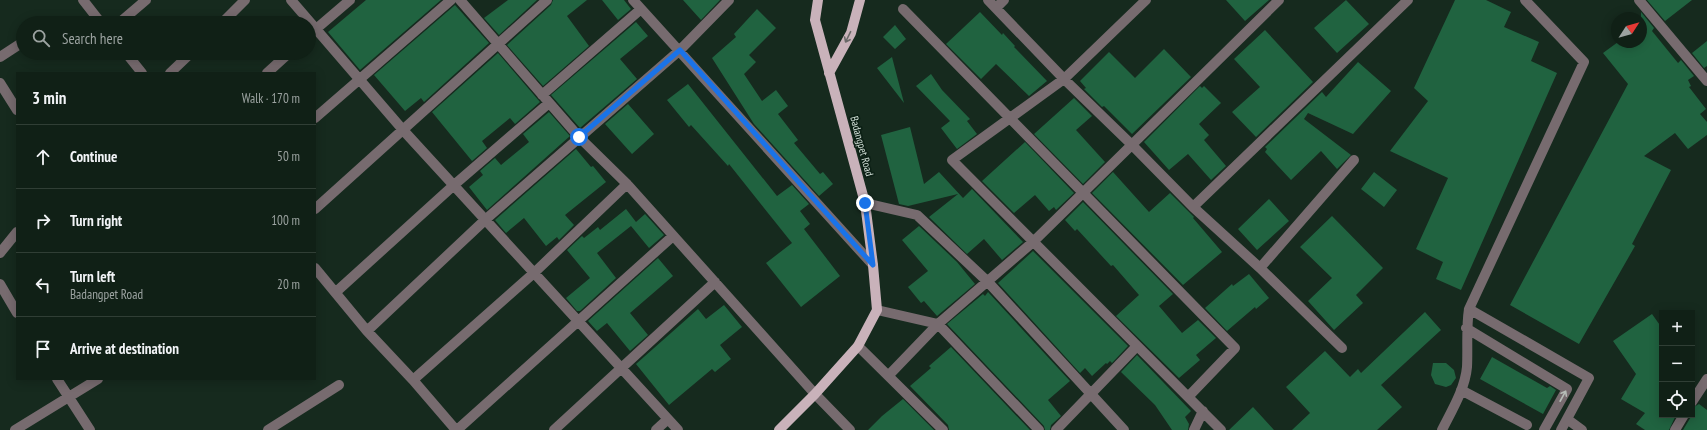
<!DOCTYPE html>
<meta charset="utf-8">
<style>
:root{--surface:#102016;--page:#19281f;--text:#f1f3f6;--muted:#9ca3a1;--line:#303e35}
body{margin:0;font-family:"PT Sans Narrow",sans-serif;background:var(--page);color:var(--text)}
.controls{position:absolute;right:12px;bottom:12px;display:grid;overflow:hidden;border-radius:0px;box-shadow:0 2px 10px #0003}
.controls button{width:36px;height:36px;display:grid;place-items:center;padding:0;border:0;border-bottom:1px solid var(--line);background:var(--surface);color:var(--text);font:20px sans-serif}
.compass{position:absolute;left:1611px;top:12px;width:36px;height:36px;border-radius:50%;background:var(--surface);box-shadow:0 2px 10px #0003;rotate:54deg}
.stop{position:absolute;width:12px;height:12px;margin:-9px;border:3px solid #1a73e8;border-radius:50%;background:#fff}
.stop.end{background:#1a73e8;border-color:#fff;box-shadow:0 1px 4px #0008}
.list{margin:0;padding:0;list-style:none}
h2{display:flex;justify-content:space-between;align-items:center;height:52px;margin:0;padding:0 16px;font-size:17px}
h2 small{font-size:13px;font-weight:400;color:var(--muted)}
.list li{display:grid;grid-template-columns:26px 1fr auto;gap:12px;align-items:center;box-sizing:border-box;height:64px;padding:0 16px;border-top:1px solid var(--line)}
.list b{display:block;font-size:15px;white-space:nowrap}
.list p{margin:0;font-size:13px;white-space:nowrap;color:var(--muted)}
.list em{font-size:13px;font-style:normal;color:var(--muted)}
.icon{flex:none;width:22px;height:22px;fill:none;stroke:currentColor;stroke-width:2;stroke-linecap:round;stroke-linejoin:round}
.map{position:relative;flex:none;width:1707px;height:430px;overflow:hidden}
.search{position:absolute;background:var(--surface);box-shadow:0 2px 10px #0003;left:16px;top:16px;width:300px;height:44px;display:flex;align-items:center;gap:10px;box-sizing:border-box;padding:0 14px;border-radius:22px;color:var(--muted);font-size:15px}
.panel{position:absolute;background:var(--surface);box-shadow:0 2px 10px #0003;left:16px;top:72px;width:300px;height:308px;border-radius:0px}
.map>svg:first-child{display:block}
.building{fill:#206340}
.lines{fill:none;stroke-linecap:round;stroke-linejoin:round}
.minor{stroke:#776b6f;stroke-width:10}
.major{stroke:#c9b2ba;stroke-width:10}
.oneway{stroke:#6a6968}
.oneway2{stroke:#b6bcb7}
.route{stroke:#1a73e8;stroke-width:5}
.labels{text-anchor:middle;dominant-baseline:central;stroke-width:3.5;stroke-linejoin:round;paint-order:stroke}
.street-label{font-size:11px;fill:#d1ded6;stroke:#0c2015}
</style>
<div class="map">
<svg width="1707" height="430" viewBox="0 0 1707 430">
<rect width="100%" height="100%" fill="#162a1e"/>
<path class="building" d="M 366,0 L 441,0 L 360,70 L 328,32 Z
M 508,0 L 537,0 L 499,35 L 484,18 Z
M 553,0 L 587,0 L 567,16 L 589,46 L 543,86 L 507,45 L 551,5 Z
M 602,0 L 624,0 L 631,9 L 618,20 Z
M 683,0 L 720,0 L 701,20 Z
M 1226,0 L 1269,0 L 1245,21 Z
M 1346,0 L 1369,24 L 1337,53 L 1314,28 Z
M 1455,0 L 1486,0 L 1511,12 L 1504,27 L 1539,42 L 1531,61 L 1557,73 L 1461,290 L 1436,279 L 1443,262 L 1416,249 L 1448,178 L 1390,151 L 1428,101 L 1414,88 Z
M 1647,0 L 1692,0 L 1665,21 Z
M 455,5 L 489,43 L 424,102 L 421,98 L 405,111 L 374,75 Z
M 757,9 L 776,28 L 749,55 L 756,62 L 744,74 L 762,101 L 776,90 L 788,106 L 778,114 L 798,140 L 794,143 L 820,174 L 823,172 L 833,184 L 819,196 L 754,124 L 712,58 L 736,37 L 734,34 Z
M 980,12 L 1002,35 L 1003,33 L 1015,46 L 1014,47 L 1047,81 L 1029,96 L 996,64 L 981,79 L 946,44 Z
M 1641,12 L 1654,28 L 1652,31 L 1678,63 L 1681,60 L 1694,76 L 1688,80 L 1691,86 L 1689,87 L 1706,109 L 1700,114 L 1707,122 L 1707,135 L 1688,149 L 1675,133 L 1644,156 L 1671,170 L 1632,244 L 1635,246 L 1579,344 L 1510,305 L 1628,84 L 1603,53 L 1618,42 L 1641,42 Z
M 636,22 L 648,36 L 620,59 L 637,79 L 580,128 L 551,95 Z
M 895,25 L 906,39 L 895,49 L 883,37 Z
M 1265,30 L 1313,82 L 1256,137 L 1232,112 L 1260,87 L 1234,59 Z
M 1707,41 L 1707,66 L 1704,68 L 1692,53 Z
M 1164,49 L 1191,77 L 1132,134 L 1104,106 L 1102,107 L 1084,89 L 1086,88 L 1080,81 L 1109,52 L 1135,78 Z
M 498,53 L 540,102 L 515,124 L 510,118 L 482,141 L 487,148 L 472,161 L 432,112 Z
M 892,57 L 904,103 L 877,68 Z
M 1358,62 L 1391,91 L 1353,134 L 1308,113 L 1304,119 L 1351,155 L 1337,169 L 1321,151 L 1291,180 L 1265,152 L 1267,149 L 1265,147 L 1322,92 L 1326,97 Z
M 931,74 L 942,90 L 970,119 L 967,121 L 977,134 L 957,149 L 941,128 L 950,121 L 916,86 Z
M 688,84 L 777,196 L 792,185 L 809,204 L 800,211 L 810,224 L 804,229 L 840,276 L 801,307 L 766,263 L 792,243 L 729,164 L 728,166 L 691,125 L 689,127 L 667,100 Z
M 1200,86 L 1202,88 L 1204,86 L 1221,103 L 1199,124 L 1209,135 L 1204,140 L 1226,166 L 1211,180 L 1188,154 L 1169,170 L 1144,142 Z
M 1074,98 L 1092,116 L 1076,130 L 1105,162 L 1083,184 L 1034,134 Z
M 628,104 L 654,134 L 632,154 L 605,124 Z
M 549,112 L 570,136 L 487,210 L 469,187 L 483,175 L 480,171 L 495,158 L 501,165 L 529,142 L 523,134 Z
M 910,127 L 924,184 L 939,172 L 963,198 L 972,189 L 1023,242 L 1002,260 L 984,239 L 967,254 L 929,217 L 958,194 L 908,206 L 899,204 L 881,135 Z
M 1025,142 L 1074,193 L 1056,210 L 1054,207 L 1049,211 L 1035,195 L 1014,213 L 982,181 Z
M 576,149 L 591,167 L 593,166 L 606,182 L 565,215 L 574,225 L 559,240 L 557,237 L 546,246 L 524,218 L 506,233 L 495,220 Z
M 1113,172 L 1149,212 L 1170,193 L 1194,217 L 1193,218 L 1222,252 L 1183,285 L 1092,193 Z
M 1374,172 L 1397,190 L 1384,207 L 1361,189 Z
M 1269,199 L 1289,221 L 1257,250 L 1238,229 Z
M 1083,202 L 1173,294 L 1159,306 L 1182,333 L 1198,320 L 1216,338 L 1196,355 L 1200,360 L 1179,378 L 1116,316 L 1139,295 L 1113,265 L 1111,266 L 1077,229 L 1075,231 L 1065,220 Z
M 626,209 L 636,222 L 645,214 L 664,235 L 649,248 L 631,226 L 597,253 L 616,278 L 580,311 L 577,311 L 566,298 L 590,278 L 567,250 L 582,236 L 584,238 L 598,227 L 600,230 Z
M 1332,216 L 1383,268 L 1356,295 L 1363,303 L 1334,330 L 1308,301 L 1332,278 L 1300,247 Z
M 919,226 L 957,262 L 975,284 L 937,316 L 924,301 L 921,303 L 908,287 L 928,271 L 902,240 Z
M 1033,251 L 1128,346 L 1112,363 L 1110,361 L 1107,364 L 1106,363 L 1092,376 L 1085,368 L 1080,373 L 998,283 Z
M 658,258 L 673,276 L 630,313 L 648,335 L 630,351 L 607,323 L 597,331 L 588,321 Z
M 1249,274 L 1269,298 L 1256,309 L 1255,307 L 1227,331 L 1205,308 L 1232,284 L 1233,286 Z
M 988,292 L 1070,381 L 1048,400 L 1061,416 L 1051,425 L 1050,430 L 1045,430 L 1044,426 L 947,324 L 983,294 L 985,296 Z
M 724,305 L 742,327 L 720,345 L 731,359 L 715,372 L 712,369 L 669,405 L 636,364 L 698,309 L 706,319 Z
M 1425,312 L 1441,330 L 1381,385 L 1402,407 L 1377,430 L 1292,430 L 1310,413 L 1286,387 L 1325,351 L 1350,377 L 1358,369 L 1361,373 Z
M 1652,314 L 1662,328 L 1662,415 L 1676,415 L 1669,430 L 1645,430 L 1636,424 L 1645,413 L 1621,399 L 1636,374 L 1613,341 Z
M 951,347 L 1030,430 L 949,430 L 948,425 L 910,386 L 931,368 L 929,366 Z
M 1137,355 L 1191,411 L 1185,417 L 1189,424 L 1188,430 L 1172,430 L 1155,405 L 1121,372 Z
M 1492,357 L 1547,388 L 1550,386 L 1556,390 L 1543,414 L 1480,379 Z
M 1433,363 L 1446,363 L 1454,370 L 1456,378 L 1451,385 L 1446,387 L 1435,384 L 1431,375 Z
M 903,399 L 934,430 L 868,430 L 882,416 Z
M 1699,404 L 1707,410 L 1707,430 L 1683,430 L 1692,415 L 1692,408 Z
M 1253,407 L 1274,430 L 1229,430 Z"/>
<g class="lines">
<path class="minor" d="M 83,0 L 101,23
M 291,0 L 403,130 L 678,430
M 460,0 L 579,137 L 627,184 L 815,394 L 850,430
M 633,0 L 873,265
M 988,0 L 1064,79 L 1132,145 L 1193,207 L 1260,268 L 1342,348
M 1146,0 L 1064,79 L 952,160 L 1221,430
M 1525,0 L 1584,62 L 1469,309 L 1589,378 L 1561,430
M 1639,0 L 1707,81
M 996,8 L 1004,0
M 903,9 L 1235,348 L 1188,397
M 53,23 L 56,21
M 119,23 L 146,0
M 222,23 L 245,0
M 309,35 L 350,0
M 126,53 L 142,73
M 0,57 L 23,42
M 170,73 L 191,53
M 267,73 L 289,53
M 0,83 L 17,110
M 542,95 L 641,9
M 315,118 L 451,0
M 865,203 L 917,215 L 988,282 L 1124,430
M 1193,207 L 1408,0
M 315,209 L 547,0
M 0,253 L 17,232
M 315,268 L 367,331 L 413,380 L 456,430
M 1260,268 L 1354,160
M 0,284 L 17,313
M 336,292 L 454,185 L 549,103
M 877,310 L 938,324 L 1039,430
M 1466,328 L 1567,389 L 1544,430
M 367,331 L 485,220 L 680,50 L 729,0
M 858,346 L 943,430
M 889,375 L 938,324 L 1033,242 L 1279,0
M 57,379 L 90,430
M 413,380 L 535,272 L 627,184
M 1461,390 L 1527,425
M 1692,402 L 1707,379
M 1567,419 L 1582,430
M 15,430 L 98,379
M 268,430 L 339,385
M 457,430 L 673,236
M 554,430 L 715,282
M 656,430 L 668,419
M 1056,430 L 1137,346
M 1194,430 L 1203,411
M 1442,430 C 1452,410 1465,389 1467,367 C 1468,348 1466,328 1469,309
M 1675,430 L 1684,415"/>
<path class="major" d="M 829,73 L 851,33 L 860,0
M 779,430 L 815,394 L 858,346 L 877,310 L 873,265 L 865,203 L 815,20 L 818,0"/>
</g>
<defs><path id="oneway-shaft" d="M-6 0H5M1.5-3L5.5 0L1.5 3" fill="none" stroke-width="1.6" stroke-linecap="round" stroke-linejoin="round"/></defs>
<use class="oneway" href="#oneway-shaft" transform="translate(848 37) rotate(116)"/>
<use class="oneway2" href="#oneway-shaft" transform="translate(1563 396) rotate(-61)"/>
<g class="lines">
<path class="route" d="M 579,137 L 680,50 L 873,265 L 865,203"/>
</g>
<g class="labels">
<g class="street-label">
<text transform="translate(862 146) rotate(75)">Badangpet Road</text>
</g>
</g>
</svg>
<div class="controls">
<button>+</button>
<button>−</button>
<button><svg class="icon" aria-label="locate" viewBox="0 0 24 24"><circle cx="12" cy="12" r="6"/><path d="M12 2v4M12 18v4M2 12h4M18 12h4"/></svg></button>
</div>
<svg class="compass" viewBox="-18 -18 36 36"><path d="M0-13l5 13h-10z" fill="#e53935"/><path d="M0 13l5-13h-10z" fill="#9ca3a1"/></svg>
<div class="stop" style="left:579px;top:137px"></div>
<div class="stop end" style="left:865px;top:203px"></div>
<div class="search"><svg class="icon" aria-label="search" viewBox="0 0 24 24"><circle cx="10" cy="10" r="6"/><path d="M15 15l6 6"/></svg>Search here</div>
<section class="panel">
<h2>3 min<small>Walk · 170 m</small></h2>
<ul class="list">
<li><svg class="icon" aria-label="ahead" viewBox="0 0 24 24"><path d="M12 20V5M6 11l6-6 6 6"/></svg><div><b>Continue</b></div><em>50 m</em></li>
<li><svg class="icon" aria-label="right" viewBox="0 0 24 24"><path d="M7 20v-9h11M14 6l5 5-5 5"/></svg><div><b>Turn right</b></div><em>100 m</em></li>
<li><svg class="icon" aria-label="left" viewBox="0 0 24 24"><path d="M17 20v-9H6M10 6l-5 5 5 5"/></svg><div><b>Turn left</b><p>Badangpet Road</p></div><em>20 m</em></li>
<li><svg class="icon" aria-label="arrive" viewBox="0 0 24 24"><path d="M6 21V4h12l-3 4 3 4H6"/></svg><div><b>Arrive at destination</b></div></li>
</ul>
</section>
</div>
